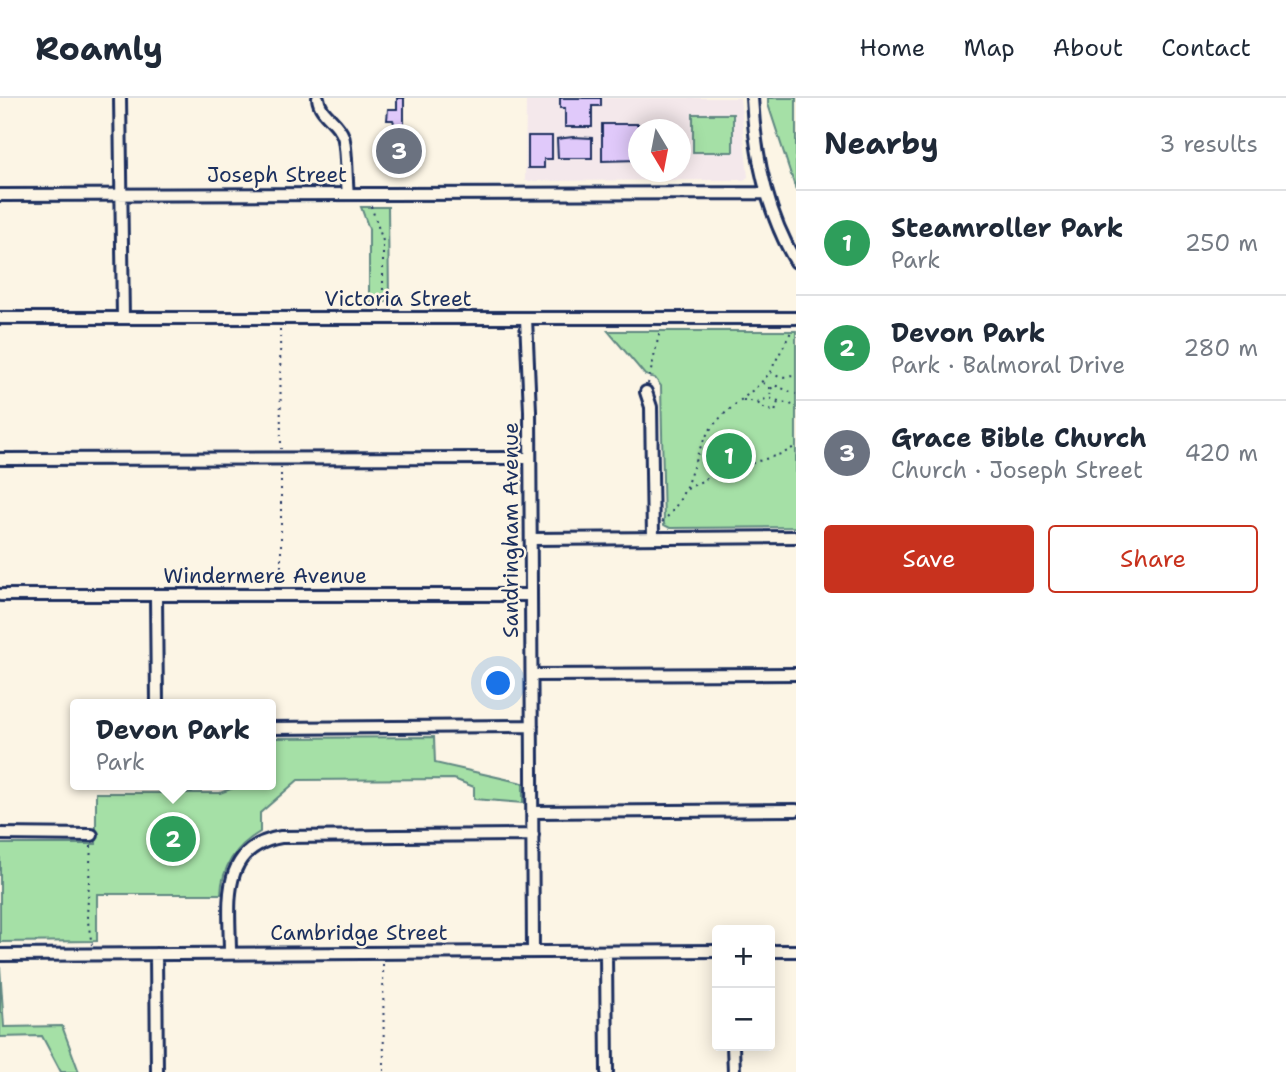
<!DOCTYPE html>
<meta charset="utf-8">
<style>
:root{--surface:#fff;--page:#f2f2f3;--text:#1f2937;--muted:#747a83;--line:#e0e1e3;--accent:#c8321e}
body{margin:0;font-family:"Shantell Sans",sans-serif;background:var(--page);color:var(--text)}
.controls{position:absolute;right:21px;bottom:21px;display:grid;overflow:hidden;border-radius:7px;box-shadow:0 4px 18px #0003}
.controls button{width:63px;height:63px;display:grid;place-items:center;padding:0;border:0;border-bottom:2px solid var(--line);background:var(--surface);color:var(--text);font:35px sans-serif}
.compass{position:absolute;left:628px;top:21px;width:63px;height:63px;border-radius:50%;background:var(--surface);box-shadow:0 4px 18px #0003;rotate:170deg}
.you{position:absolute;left:499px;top:586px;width:24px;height:24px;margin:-18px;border:5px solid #fff;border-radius:50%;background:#1a73e8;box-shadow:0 0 0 10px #1a73e833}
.badge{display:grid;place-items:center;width:46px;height:46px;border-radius:50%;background:var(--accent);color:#fff;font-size:23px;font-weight:700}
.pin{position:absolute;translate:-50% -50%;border:4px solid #fff;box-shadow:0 2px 7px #0006}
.popup{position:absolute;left:70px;top:601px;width:206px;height:91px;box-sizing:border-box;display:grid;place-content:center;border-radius:7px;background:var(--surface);filter:drop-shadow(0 2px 5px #0005);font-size:23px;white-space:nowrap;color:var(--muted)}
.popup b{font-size:26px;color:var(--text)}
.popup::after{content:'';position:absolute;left:50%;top:100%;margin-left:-14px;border:14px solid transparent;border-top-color:var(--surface)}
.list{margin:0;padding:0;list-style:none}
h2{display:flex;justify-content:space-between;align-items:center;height:91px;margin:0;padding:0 28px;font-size:30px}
h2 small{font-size:23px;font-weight:400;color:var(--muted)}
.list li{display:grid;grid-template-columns:46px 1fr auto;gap:21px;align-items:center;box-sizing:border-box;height:105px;padding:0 28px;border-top:2px solid var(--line)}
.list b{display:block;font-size:26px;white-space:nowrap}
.list p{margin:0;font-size:23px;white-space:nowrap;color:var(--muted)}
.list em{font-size:23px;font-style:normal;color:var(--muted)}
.actions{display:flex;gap:14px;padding:21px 28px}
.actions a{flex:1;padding:16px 0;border:2px solid var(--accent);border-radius:7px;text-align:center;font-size:24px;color:var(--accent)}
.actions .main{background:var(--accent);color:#fff}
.map{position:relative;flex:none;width:796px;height:974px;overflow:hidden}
header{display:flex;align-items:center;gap:42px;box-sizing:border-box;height:98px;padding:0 35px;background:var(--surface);border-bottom:2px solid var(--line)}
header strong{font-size:33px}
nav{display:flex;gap:38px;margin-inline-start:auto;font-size:24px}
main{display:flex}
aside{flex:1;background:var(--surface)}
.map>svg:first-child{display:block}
.built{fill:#f4e8eb;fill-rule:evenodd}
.green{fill:#a5e0a6;stroke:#608882;stroke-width:2}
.building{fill:#e0c9fa;stroke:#1b2f5e;stroke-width:2}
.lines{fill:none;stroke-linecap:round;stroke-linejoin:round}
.minor-casing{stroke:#1b2f5e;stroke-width:16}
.path{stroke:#1b2f5e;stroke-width:2;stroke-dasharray:2 5;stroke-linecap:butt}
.minor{stroke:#fcf5e5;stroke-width:10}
.labels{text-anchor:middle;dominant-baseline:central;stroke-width:5;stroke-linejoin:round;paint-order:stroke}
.street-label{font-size:21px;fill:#1b2f5e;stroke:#fcf5e5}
</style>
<header>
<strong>Roamly</strong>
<nav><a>Home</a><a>Map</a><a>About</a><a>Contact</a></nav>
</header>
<main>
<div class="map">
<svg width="796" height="974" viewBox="0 0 796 974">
<rect width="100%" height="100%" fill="#fcf5e5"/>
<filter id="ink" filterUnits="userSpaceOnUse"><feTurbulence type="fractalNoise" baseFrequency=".0143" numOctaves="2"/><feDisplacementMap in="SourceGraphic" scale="14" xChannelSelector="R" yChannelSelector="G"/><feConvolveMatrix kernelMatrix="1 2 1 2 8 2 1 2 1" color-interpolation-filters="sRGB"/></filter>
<g filter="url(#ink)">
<path class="built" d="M 526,0 L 740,0 L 748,79 L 744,82 L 525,83 ZM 638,32 L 680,32 L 680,74 L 638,74 Z"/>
<path class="green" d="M 768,0 L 796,0 L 796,92 L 768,6 Z
M 693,16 L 733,16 L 733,54 L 693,54 Z
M 361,109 L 388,109 L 389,204 L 369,204 L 369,131 Z
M 608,233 L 796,233 L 796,429 L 670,430 L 664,427 L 661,288 L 655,280 L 645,277 Z
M 434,639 L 435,665 L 523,685 L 523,705 L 474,701 L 474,689 L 454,681 L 298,682 L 260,715 L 260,734 C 236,748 222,768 221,796 L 97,796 L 97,843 L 0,844 L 0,746 L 96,746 L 96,695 L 220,695 L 241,687 L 271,687 L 271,640 Z
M 0,869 L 4,929 L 62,928 L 79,974 L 61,974 L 42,938 L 0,939 Z"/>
<path class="building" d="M 397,0 L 404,0 L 404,31 L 396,31 L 393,22 L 387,22 L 388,11 L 397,11 Z
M 560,0 L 601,0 L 601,8 L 592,8 L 592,29 L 565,29 L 565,10 L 560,10 Z
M 602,26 L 638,26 L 638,62 L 602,63 Z
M 528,38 L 552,38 L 552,61 L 544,61 L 544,70 L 528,70 Z
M 392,39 L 406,39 L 406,67 L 398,69 L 391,67 Z
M 573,39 L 592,40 L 592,60 L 558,60 L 557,41 Z"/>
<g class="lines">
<g class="minor-casing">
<path id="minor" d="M 120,0 L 123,220
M 318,0 C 320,17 337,22 343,38 C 347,50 346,81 348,96
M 752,0 C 755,58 766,114 796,164
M 0,97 L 765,95
M 0,220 L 796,220
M 526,220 L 530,313 L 533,854
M 646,294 L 651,309 L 653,439
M 0,361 L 530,360
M 531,441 L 796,439
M 0,497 L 531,497
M 156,498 L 157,606
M 532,577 L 796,576
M 271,630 L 532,628
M 533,714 L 796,712
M 0,736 L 92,737
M 770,853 L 796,853
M 606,854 L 607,974
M 230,855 C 230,807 218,750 281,739 L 533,737
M 156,856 L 157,974
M 0,857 L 717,853
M 733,948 L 734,974"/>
</g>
<path class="path" d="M 371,108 L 383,143 L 383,209
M 280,231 L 281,351
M 770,274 L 792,232
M 763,285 L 771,291 L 770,299
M 648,286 L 660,232
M 771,291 L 774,287 L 796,296
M 743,302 L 756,304 L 769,300 L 796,308
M 758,305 L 761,309 L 775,314 L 778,304
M 281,369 L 281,486
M 687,391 L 709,379 L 784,355 L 796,348
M 662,424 C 692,397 689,363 710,332 C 726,309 753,297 770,274 L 779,279 L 796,278
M 91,748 L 87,818 L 92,847
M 383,866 L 384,974"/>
<use href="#minor" class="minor"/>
</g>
</g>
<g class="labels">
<g class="street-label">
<text x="277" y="77">Joseph Street</text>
<text x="398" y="201">Victoria Street</text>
<text transform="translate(511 432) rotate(-90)">Sandringham Avenue</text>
<text x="265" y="478">Windermere Avenue</text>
<text x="359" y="835">Cambridge Street</text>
</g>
</g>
</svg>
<div class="controls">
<button>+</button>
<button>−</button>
</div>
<svg class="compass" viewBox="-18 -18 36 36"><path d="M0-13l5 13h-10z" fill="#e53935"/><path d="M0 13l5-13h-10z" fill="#747a83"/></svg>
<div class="you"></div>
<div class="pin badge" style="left:729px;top:358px;background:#2e9e5b">1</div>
<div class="pin badge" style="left:173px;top:741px;background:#2e9e5b">2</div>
<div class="popup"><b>Devon Park</b>Park</div>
<div class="pin badge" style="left:399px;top:53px;background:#6b7280">3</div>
</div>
<aside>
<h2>Nearby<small>3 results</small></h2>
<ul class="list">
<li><span class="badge" style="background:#2e9e5b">1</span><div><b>Steamroller Park</b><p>Park</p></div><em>250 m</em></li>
<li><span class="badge" style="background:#2e9e5b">2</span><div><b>Devon Park</b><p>Park · Balmoral Drive</p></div><em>280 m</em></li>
<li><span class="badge" style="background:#6b7280">3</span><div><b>Grace Bible Church</b><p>Church · Joseph Street</p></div><em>420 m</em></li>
</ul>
<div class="actions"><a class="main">Save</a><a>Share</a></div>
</aside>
</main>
